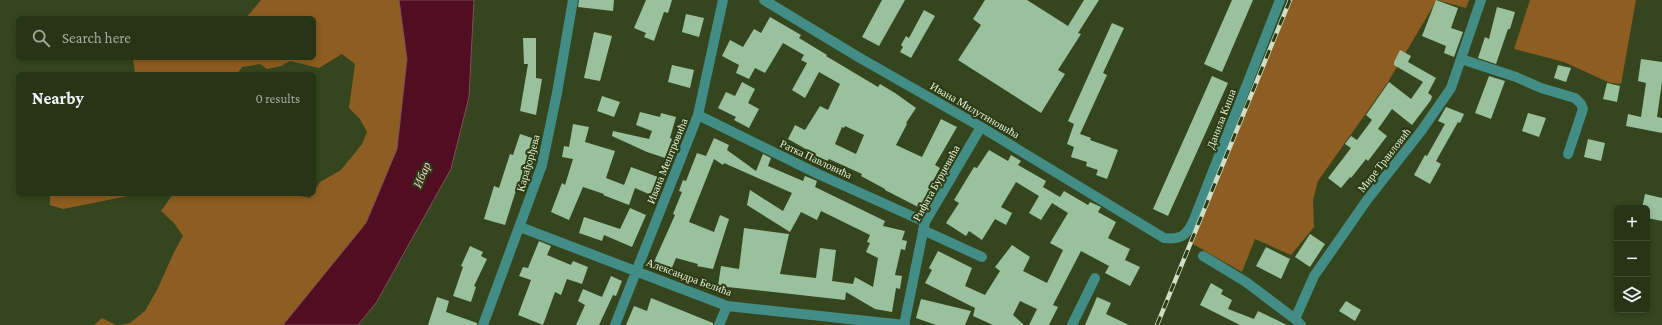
<!DOCTYPE html>
<meta charset="utf-8">
<style>
:root{--surface:#283416;--page:#303c1f;--text:#f1f3f6;--muted:#a5aaa1;--line:#444f35}
body{margin:0;font-family:"Crimson Pro",serif;background:var(--page);color:var(--text)}
.controls{position:absolute;right:12px;bottom:12px;display:grid;overflow:hidden;border-radius:6px;box-shadow:0 2px 6px #0003}
.controls button{width:36px;height:36px;display:grid;place-items:center;padding:0;border:0;border-bottom:1px solid var(--line);background:var(--surface);color:var(--text);font:20px sans-serif}
.list{margin:0;padding:0;list-style:none}
h2{display:flex;justify-content:space-between;align-items:center;height:52px;margin:0;padding:0 16px;font-size:17px}
h2 small{font-size:13px;font-weight:400;color:var(--muted)}
.icon{flex:none;width:22px;height:22px;fill:none;stroke:currentColor;stroke-width:2;stroke-linecap:round;stroke-linejoin:round}
.map{position:relative;flex:none;width:1662px;height:325px;overflow:hidden}
.search{position:absolute;background:var(--surface);box-shadow:0 2px 6px #0003;left:16px;top:16px;width:300px;height:44px;display:flex;align-items:center;gap:10px;box-sizing:border-box;padding:0 14px;border-radius:6px;color:var(--muted);font-size:15px}
.panel{position:absolute;background:var(--surface);box-shadow:0 2px 6px #0003;left:16px;top:72px;width:300px;height:124px;border-radius:6px}
.map>svg:first-child{display:block}
.green{fill:#8d5d21}
.water{fill:#510d22;stroke:#7d5159}
.building{fill:#99c19e;fill-rule:evenodd}
.lines{fill:none;stroke-linecap:round;stroke-linejoin:round}
.minor{stroke:#438d87;stroke-width:10}
.rail-casing{stroke:#d1ddc4;stroke-width:4.5}
.rail{stroke:#2b3b14;stroke-width:3;stroke-dasharray:9;stroke-linecap:butt}
.labels{text-anchor:middle;dominant-baseline:central;stroke-width:4;stroke-linejoin:round;paint-order:stroke}
.street-label{font-size:11px;fill:#e4efd8;stroke:#2b3b14}
.water-label{font-size:12px;font-style:italic;fill:#eecbd0;stroke:#2b3b14}
</style>
<div class="map">
<svg width="1662" height="325" viewBox="0 0 1662 325">
<rect width="100%" height="100%" fill="#35461e"/>
<path class="green" d="M 261,0 L 399,0 L 407,59 L 397,149 L 366,223 L 283,325 L 120,325 L 130,323 L 145,311 L 158,288 L 174,252 L 183,236 L 174,223 L 161,211 L 173,194 L 301,194 L 301,196 L 310,198 L 320,182 L 341,170 L 362,144 L 367,132 L 360,119 L 349,108 L 355,64 L 342,54 L 319,68 L 290,61 L 281,66 L 267,69 L 260,64 L 242,67 L 237,74 L 135,74 L 133,58 L 314,58 L 314,18 L 246,18 Z
M 1290,0 L 1469,0 L 1466,8 L 1437,0 L 1388,82 L 1318,181 L 1313,200 L 1314,227 L 1291,255 L 1255,239 L 1242,272 L 1191,243 Z
M 1530,0 L 1636,0 L 1621,84 L 1610,83 L 1564,62 L 1514,49 Z
M 50,194 L 131,194 L 128,196 L 63,209 L 50,205 Z
M 102,318 L 116,325 L 94,325 Z"/>
<path class="water" d="M 399,0 L 474,0 L 469,97 L 451,169 L 376,303 L 358,325 L 283,325 L 366,223 L 397,149 L 407,59 Z"/>
<path class="building" d="M 579,0 L 614,0 L 613,11 L 578,7 Z
M 646,0 L 672,0 L 668,13 L 664,12 L 654,41 L 644,37 L 646,33 L 634,28 Z
M 882,0 L 905,0 L 879,46 L 862,37 Z
M 985,0 L 1027,0 L 1068,26 L 1084,0 L 1099,0 L 1078,33 L 1081,34 L 1058,70 L 1065,74 L 1041,113 L 958,60 L 981,25 L 973,19 Z
M 1232,0 L 1253,0 L 1222,72 L 1204,64 Z
M 1436,0 L 1458,8 L 1451,28 L 1463,32 L 1454,57 L 1444,53 L 1446,46 L 1422,36 Z
M 1497,7 L 1515,12 L 1510,29 L 1508,29 L 1496,64 L 1478,58 L 1485,37 L 1489,39 Z
M 924,10 L 935,16 L 911,58 L 900,52 L 903,47 L 901,45 L 906,36 L 909,38 Z
M 686,14 L 704,18 L 699,37 L 682,32 Z
M 770,17 L 801,35 L 799,38 L 827,55 L 826,56 L 878,87 L 880,84 L 895,93 L 916,108 L 906,123 L 907,124 L 896,145 L 922,157 L 941,119 L 957,127 L 935,165 L 940,168 L 929,188 L 934,191 L 930,200 L 927,198 L 922,209 L 885,190 L 885,189 L 861,176 L 862,174 L 829,159 L 827,161 L 810,154 L 811,152 L 788,139 L 795,125 L 805,130 L 820,106 L 828,110 L 840,84 L 819,72 L 805,98 L 792,90 L 807,63 L 801,60 L 804,55 L 783,43 L 765,73 L 755,68 L 749,79 L 736,73 L 739,65 L 722,56 L 730,40 L 743,47 L 754,29 L 761,33 ZM 845,126 L 864,135 L 856,154 L 835,144 L 842,127 L 844,128 Z
M 1112,23 L 1124,28 L 1103,73 L 1107,75 L 1080,134 L 1091,138 L 1090,140 L 1118,150 L 1107,179 L 1096,175 L 1098,170 L 1086,166 L 1087,162 L 1071,157 L 1074,147 L 1067,144 L 1074,124 L 1068,121 Z
M 594,32 L 612,36 L 600,81 L 584,78 Z
M 523,38 L 536,38 L 536,78 L 542,79 L 536,115 L 520,111 L 528,64 L 524,64 Z
M 1400,50 L 1411,56 L 1408,62 L 1436,78 L 1428,93 L 1432,96 L 1431,100 L 1412,125 L 1392,109 L 1378,129 L 1387,136 L 1368,161 L 1366,159 L 1351,178 L 1350,177 L 1341,188 L 1328,178 L 1351,148 L 1345,144 L 1351,136 L 1357,140 L 1372,120 L 1366,115 L 1389,82 L 1411,99 L 1423,82 L 1394,65 L 1394,62 Z
M 1641,59 L 1662,62 L 1662,82 L 1657,117 L 1662,118 L 1662,133 L 1626,126 L 1628,114 L 1641,117 L 1646,83 L 1638,81 Z
M 672,65 L 694,70 L 690,88 L 668,82 Z
M 1558,65 L 1571,68 L 1566,82 L 1554,78 Z
M 1212,76 L 1228,83 L 1168,216 L 1153,209 Z
M 1489,76 L 1505,81 L 1491,119 L 1475,113 Z
M 742,82 L 755,89 L 748,103 L 759,109 L 749,128 L 734,120 L 736,117 L 718,108 L 726,92 L 735,96 Z
M 1607,83 L 1620,86 L 1617,102 L 1603,99 Z
M 602,96 L 620,102 L 614,117 L 597,111 Z
M 1446,107 L 1464,114 L 1460,123 L 1458,122 L 1436,161 L 1441,164 L 1430,184 L 1414,175 L 1425,155 L 1427,156 L 1445,124 L 1438,121 Z
M 640,112 L 660,117 L 661,113 L 676,117 L 670,138 L 672,139 L 665,158 L 647,152 L 612,136 L 613,131 L 649,139 L 652,131 L 636,125 Z
M 1528,113 L 1546,118 L 1539,137 L 1522,131 Z
M 573,124 L 589,127 L 585,142 L 615,151 L 606,178 L 624,185 L 631,167 L 658,177 L 651,195 L 635,188 L 629,205 L 603,195 L 604,194 L 583,187 L 569,220 L 551,212 L 562,183 L 565,185 L 573,159 L 562,157 L 564,146 L 569,147 Z
M 520,134 L 535,139 L 527,160 L 530,161 L 522,182 L 519,181 L 505,225 L 484,219 L 494,186 L 499,188 L 510,154 L 513,155 Z
M 714,138 L 729,145 L 727,150 L 756,171 L 763,154 L 771,158 L 768,166 L 803,181 L 805,176 L 817,181 L 815,187 L 885,221 L 883,226 L 905,231 L 902,240 L 907,241 L 905,250 L 901,249 L 895,275 L 902,276 L 900,289 L 896,288 L 892,312 L 875,309 L 846,292 L 845,300 L 718,286 L 721,266 L 739,269 L 744,228 L 789,234 L 780,274 L 816,278 L 820,248 L 836,250 L 832,281 L 853,284 L 855,277 L 873,287 L 878,258 L 866,252 L 870,243 L 867,242 L 870,235 L 821,211 L 817,220 L 801,212 L 790,232 L 747,205 L 750,190 L 783,211 L 792,193 L 724,163 L 723,165 L 714,159 L 689,222 L 714,232 L 720,215 L 729,219 L 713,269 L 697,266 L 698,264 L 676,258 L 671,270 L 654,262 L 675,215 L 673,214 L 682,192 L 679,191 L 683,180 L 686,181 L 697,153 L 706,156 Z
M 1588,139 L 1605,143 L 1601,161 L 1584,157 Z
M 989,150 L 1008,161 L 1011,155 L 1021,161 L 1018,165 L 1046,181 L 1043,187 L 1060,197 L 1064,191 L 1088,205 L 1090,202 L 1101,207 L 1098,212 L 1116,222 L 1108,238 L 1130,249 L 1125,260 L 1140,267 L 1130,286 L 1105,273 L 1109,266 L 1081,251 L 1053,305 L 1058,307 L 1049,325 L 1029,325 L 1037,309 L 1020,301 L 1013,315 L 1024,325 L 993,325 L 973,316 L 975,308 L 925,283 L 932,270 L 929,268 L 938,251 L 972,268 L 965,286 L 985,295 L 1000,271 L 995,267 L 1012,245 L 1030,257 L 1023,271 L 1047,283 L 1063,250 L 1050,243 L 1068,213 L 1052,203 L 1041,220 L 1029,213 L 1039,196 L 1016,182 L 1001,207 L 1012,213 L 1006,225 L 995,219 L 982,240 L 969,231 L 966,236 L 946,223 L 959,203 L 954,200 L 974,167 L 977,168 Z
M 1645,194 L 1662,198 L 1662,221 L 1647,218 L 1647,208 L 1642,208 Z
M 630,208 L 646,215 L 632,247 L 604,235 L 602,241 L 579,233 L 584,217 L 620,229 Z
M 1310,234 L 1325,244 L 1310,267 L 1295,257 Z
M 539,241 L 551,246 L 547,255 L 571,265 L 573,261 L 588,267 L 582,284 L 567,279 L 561,295 L 555,292 L 543,325 L 518,315 L 531,280 L 519,276 L 523,267 L 528,268 Z
M 470,246 L 483,252 L 481,256 L 487,259 L 474,286 L 476,287 L 471,302 L 453,296 L 463,267 L 461,266 Z
M 1266,247 L 1290,259 L 1281,279 L 1256,266 Z
M 611,276 L 622,281 L 616,296 L 613,295 L 599,325 L 576,325 L 585,305 L 578,301 L 583,289 L 602,297 Z
M 1211,283 L 1223,290 L 1221,294 L 1232,300 L 1228,309 L 1254,319 L 1258,311 L 1287,325 L 1240,325 L 1200,305 Z
M 437,297 L 449,301 L 446,312 L 477,323 L 477,325 L 428,325 Z
M 1097,297 L 1111,303 L 1106,314 L 1129,325 L 1085,325 Z
M 651,298 L 713,323 L 713,325 L 626,325 L 634,306 L 647,311 Z
M 921,299 L 971,311 L 965,325 L 936,325 L 916,318 Z
M 1346,301 L 1361,310 L 1355,321 L 1339,311 Z"/>
<g class="lines">
<path class="minor" d="M 764,0 L 860,58 L 981,127 L 1164,238 C 1180,240 1186,236 1193,222 L 1280,0
M 1461,59 L 1516,77 L 1541,88 L 1575,98 L 1581,104 L 1583,109 L 1568,154
M 698,115 L 818,174 L 925,222
M 520,227 L 727,306 L 905,325
M 923,230 L 982,257
M 1203,256 L 1246,282 L 1295,319
M 483,325 L 542,165 L 557,93 L 573,0
M 615,325 L 698,115 L 723,0
M 719,325 L 727,306
M 904,325 L 925,222 L 981,127
M 1072,325 L 1095,278
M 1301,325 L 1295,319 L 1314,276 L 1367,200 L 1422,130 L 1451,88 L 1481,0"/>
<g class="rail-casing">
<path id="rail" d="M 1157,325 L 1290,0"/>
</g>
<use href="#rail" class="rail"/>
</g>
<g class="labels">
<g class="street-label">
<text transform="translate(975 110) rotate(30)">Ивана Милутиновића</text>
<text transform="translate(1221 119) rotate(-69)">Данила Киша</text>
<text transform="translate(816 159) rotate(25)">Ратка Павловића</text>
<text transform="translate(1384 160) rotate(-52)">Мире Траиловић</text>
<text transform="translate(667 161) rotate(-68)">Ивана Мештровића</text>
<text transform="translate(528 163) rotate(-74)">Карађорђева</text>
<text transform="translate(936 183) rotate(-61)">Рифата Бурџевића</text>
<text transform="translate(689 277) rotate(20)">Александра Белића</text>
</g>
<g class="water-label">
<text transform="translate(422 175) rotate(-67)">Ибар</text>
</g>
</g>
</svg>
<div class="controls">
<button>+</button>
<button>−</button>
<button><svg class="icon" aria-label="layers" viewBox="0 0 24 24"><path d="M12 4l9 5-9 5-9-5zM3 14l9 5 9-5"/></svg></button>
</div>
<div class="search"><svg class="icon" aria-label="search" viewBox="0 0 24 24"><circle cx="10" cy="10" r="6"/><path d="M15 15l6 6"/></svg>Search here</div>
<section class="panel">
<h2>Nearby<small>0 results</small></h2>
<ul class="list">
</ul>
</section>
</div>
